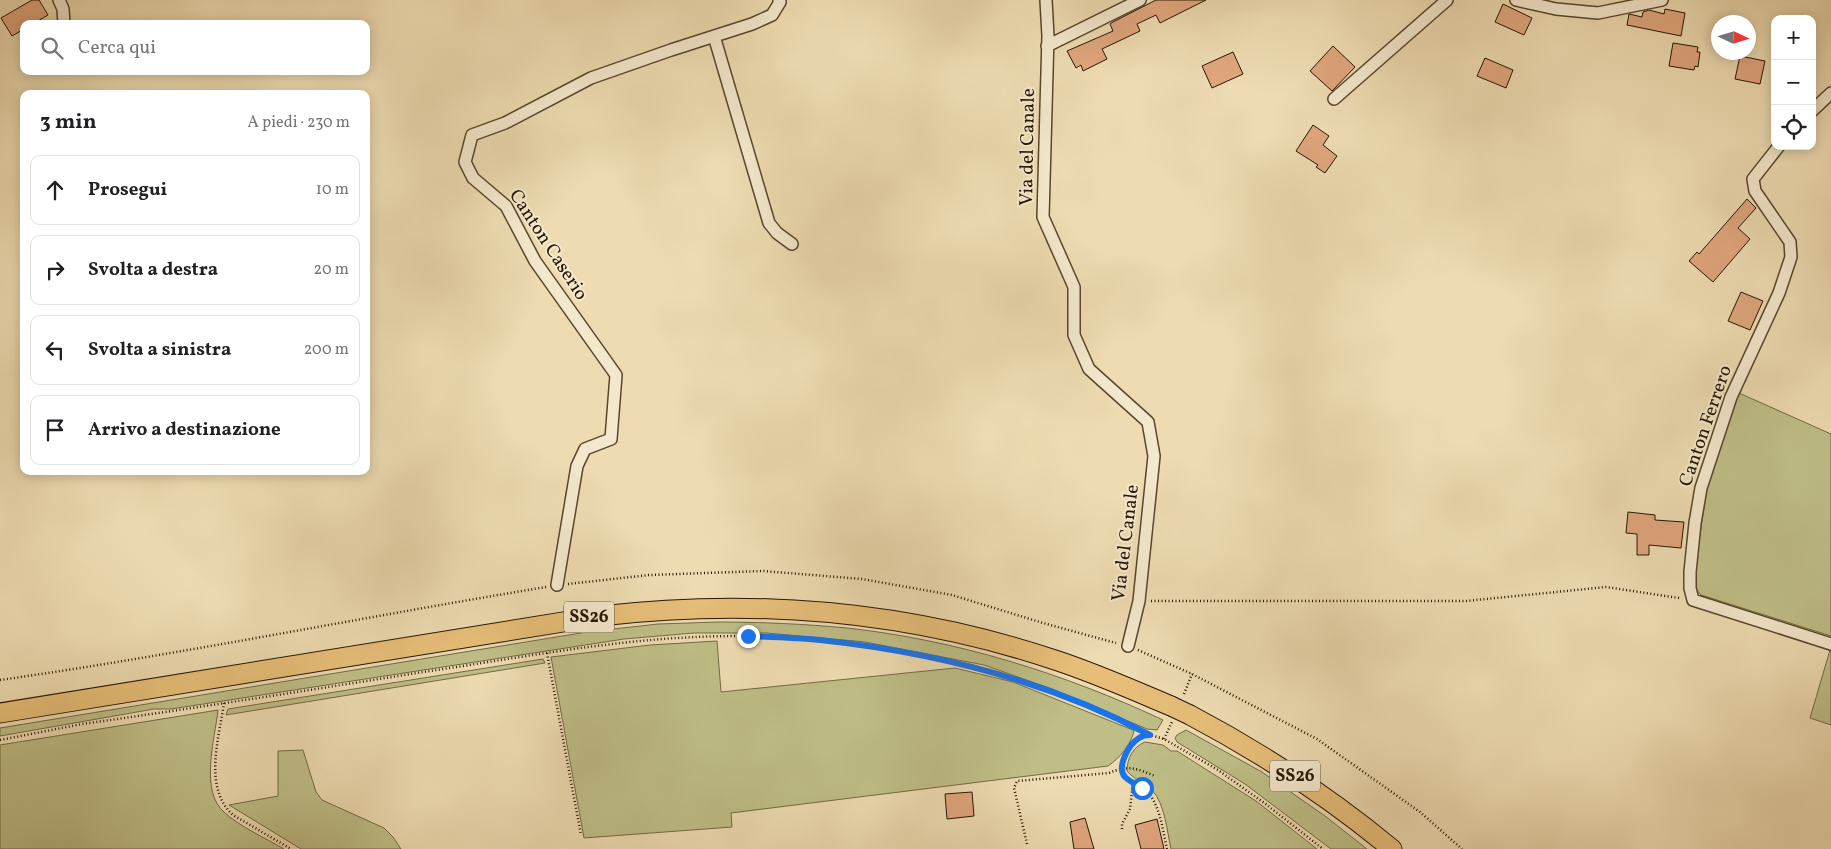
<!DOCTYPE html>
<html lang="it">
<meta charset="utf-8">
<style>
:root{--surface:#fff;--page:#f6f6f6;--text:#202124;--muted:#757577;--line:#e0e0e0}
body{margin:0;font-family:Vollkorn,serif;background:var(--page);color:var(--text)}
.controls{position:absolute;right:15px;top:15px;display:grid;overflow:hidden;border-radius:10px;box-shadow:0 2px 12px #0003}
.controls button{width:45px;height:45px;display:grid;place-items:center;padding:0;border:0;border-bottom:1px solid var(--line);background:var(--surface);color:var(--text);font:25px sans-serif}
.compass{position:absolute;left:1711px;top:15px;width:45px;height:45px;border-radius:50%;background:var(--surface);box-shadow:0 2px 12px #0003;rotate:94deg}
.stop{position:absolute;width:15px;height:15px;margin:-11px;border:4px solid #1a73e8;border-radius:50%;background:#fff}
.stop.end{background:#1a73e8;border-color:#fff;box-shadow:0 1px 5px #0008}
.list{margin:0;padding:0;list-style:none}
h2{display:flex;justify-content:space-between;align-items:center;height:65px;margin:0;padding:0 20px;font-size:21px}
h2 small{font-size:16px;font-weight:400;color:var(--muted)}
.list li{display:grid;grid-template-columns:32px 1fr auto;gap:15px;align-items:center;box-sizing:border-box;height:70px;margin:0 10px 10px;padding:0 10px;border:1px solid var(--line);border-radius:10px}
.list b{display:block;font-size:19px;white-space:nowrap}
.list em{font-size:16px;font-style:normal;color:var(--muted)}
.icon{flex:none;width:28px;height:28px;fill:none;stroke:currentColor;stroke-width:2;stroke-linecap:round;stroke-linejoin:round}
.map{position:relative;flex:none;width:1831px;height:849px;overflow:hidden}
.search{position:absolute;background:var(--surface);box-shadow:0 2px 12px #0003;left:20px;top:20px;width:350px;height:55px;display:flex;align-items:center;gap:12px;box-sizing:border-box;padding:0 18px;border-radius:10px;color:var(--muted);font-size:19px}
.panel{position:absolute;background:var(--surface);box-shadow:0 2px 12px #0003;left:20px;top:90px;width:350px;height:385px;border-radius:10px}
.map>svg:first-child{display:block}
.green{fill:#bfbe87;stroke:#726a44}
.building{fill:#e0a67d;stroke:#261501}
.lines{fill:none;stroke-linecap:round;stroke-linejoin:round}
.minor-casing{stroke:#58462d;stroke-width:14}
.primary-casing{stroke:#261501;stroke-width:21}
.path{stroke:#261501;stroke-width:2.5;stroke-dasharray:1 2.5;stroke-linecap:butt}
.minor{stroke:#f4e8cc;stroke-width:11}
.primary{stroke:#e7be78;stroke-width:19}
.primary-bridge-casing{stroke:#261501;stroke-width:21;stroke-linecap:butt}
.primary-bridge{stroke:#e7be78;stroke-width:19}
.route{stroke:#1a73e8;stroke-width:6}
.labels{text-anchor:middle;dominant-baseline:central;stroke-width:4;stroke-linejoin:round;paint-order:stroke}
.shield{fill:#f4e8cc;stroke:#64543e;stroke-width:1}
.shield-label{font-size:18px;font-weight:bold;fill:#261501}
.street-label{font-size:19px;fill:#261501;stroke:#f4e8cc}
</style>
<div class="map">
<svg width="1831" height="849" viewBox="0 0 1831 849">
<rect width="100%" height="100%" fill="#eedbb1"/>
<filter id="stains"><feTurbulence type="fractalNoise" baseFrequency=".004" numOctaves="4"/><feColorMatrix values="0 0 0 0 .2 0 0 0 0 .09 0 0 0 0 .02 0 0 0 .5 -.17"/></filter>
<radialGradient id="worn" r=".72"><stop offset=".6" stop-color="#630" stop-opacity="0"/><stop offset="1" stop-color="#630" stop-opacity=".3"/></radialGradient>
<path class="green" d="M 1739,393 L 1831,434 L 1831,636 L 1701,595 L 1695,588 L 1693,581 L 1707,488 Z
M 718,622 C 761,622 804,624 847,628 C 956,640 1063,673 1163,720 L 1157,730 L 1147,729 L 1052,689 L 984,665 L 865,642 L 767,633 L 694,633 L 624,639 L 171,709 L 154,709 L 0,736 L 0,728 L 587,632 L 658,624 Z
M 717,641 L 721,692 L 955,668 L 1013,682 L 1133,730 L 1134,732 C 1129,746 1121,757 1108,766 L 731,813 L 732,827 L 584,838 L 551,657 L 650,645 Z
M 1830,650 L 1831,650 L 1831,725 L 1810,718 Z
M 543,659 L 545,663 L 226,715 L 228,709 Z
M 218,710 C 215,739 199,792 225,813 C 239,826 267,839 284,849 L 0,849 L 0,745 Z
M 1186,730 L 1262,772 L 1325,816 L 1367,849 L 1331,849 L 1245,784 L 1177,742 L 1175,738 L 1177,735 Z
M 1145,742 L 1163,745 L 1171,751 L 1177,751 L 1256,801 L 1317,849 L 1171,849 C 1167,831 1165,804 1152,790 C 1145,783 1133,779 1127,771 C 1127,758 1133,747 1145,742 Z
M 303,750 L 316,792 L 322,800 L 384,828 L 393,837 L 401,849 L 301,849 L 229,805 L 278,796 L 278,751 Z"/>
<path class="building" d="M 32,0 L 39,0 L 48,15 L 33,24 L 24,24 L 24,29 L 12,36 L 1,18 Z
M 1156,0 L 1206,0 L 1160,23 L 1156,15 L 1137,24 L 1140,31 L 1102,49 L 1107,59 L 1083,71 L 1081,65 L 1076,68 L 1067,51 L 1113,31 L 1110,24 L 1113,22 Z
M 1503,4 L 1532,18 L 1524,35 L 1495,22 Z
M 1665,9 L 1685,13 L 1681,36 L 1627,25 L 1629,14 L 1642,17 L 1643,12 L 1649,10 L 1664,14 Z
M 1673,43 L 1698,47 L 1697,52 L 1700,52 L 1698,67 L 1695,66 L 1694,70 L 1669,66 Z
M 1333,46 L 1355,67 L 1332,91 L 1310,71 Z
M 1233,52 L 1243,74 L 1212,88 L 1202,66 Z
M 1740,56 L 1765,61 L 1760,84 L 1735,79 Z
M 1485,58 L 1513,70 L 1506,88 L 1477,76 Z
M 1313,125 L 1329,136 L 1323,145 L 1337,156 L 1325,173 L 1316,167 L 1318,165 L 1296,151 Z
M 1747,199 L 1756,208 L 1738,228 L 1750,239 L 1713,282 L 1689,261 L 1697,252 L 1699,254 Z
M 1741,292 L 1763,301 L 1750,330 L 1728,321 Z
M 1628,512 L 1655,515 L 1655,520 L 1684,522 L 1681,548 L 1649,545 L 1649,555 L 1637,555 L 1637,534 L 1626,533 Z
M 972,792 L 974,816 L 947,819 L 945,794 Z
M 1085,818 L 1094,849 L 1074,849 L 1070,822 Z
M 1157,819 L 1164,849 L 1141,849 L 1135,825 Z"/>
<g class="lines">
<g class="minor-casing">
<path id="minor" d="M 59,0 L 63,9 L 64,24
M 1046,0 L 1048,36 L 1043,217 L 1074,287 L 1074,335 L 1089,369 L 1148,422 L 1154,456 L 1139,601 L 1128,646
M 1516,0 L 1556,9 L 1598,13 L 1662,0
M 714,36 L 769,223 L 777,233 L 792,244
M 1047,46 L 1140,0
M 1334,99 L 1447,0
M 1812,111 L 1831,93
M 1779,146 L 1753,179 L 1755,191 L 1790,242 L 1791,257 L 1779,293 L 1731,397 L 1701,488 L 1695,523 L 1690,572 L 1690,588 L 1693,600 L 1831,644
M 557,585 L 577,466 L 585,449 L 611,439 L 616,375 L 535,261 L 506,206 L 473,178 L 465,162 L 472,135 L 505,123 L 591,78 L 671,50 L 752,24 L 772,15 L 780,2 L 779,0"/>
</g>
<g class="primary-casing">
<path id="primary" d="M 0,713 L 600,616 C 754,598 908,611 1055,660 C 1095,673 1133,690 1171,706
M 1190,715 C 1262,753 1329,797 1392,849"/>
</g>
<path class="path" d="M 568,584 L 649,575 L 763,571 L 862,579 L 952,595 L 1043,623 L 1116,643
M 1151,601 L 1466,601 L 1606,587 L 1679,598
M 1138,650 L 1192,674 L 1317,739 L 1420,812 L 1462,849
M 547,653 L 581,835
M 0,680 C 183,654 363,617 546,587
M 1184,694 L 1192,674
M 224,703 C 219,738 203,788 233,815 L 291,849
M 1164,739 L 1172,722
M 0,740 L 82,724 C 196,708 310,690 423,672 C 513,659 604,641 695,637 C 846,630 1016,664 1150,735
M 1122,829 L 1122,824 L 1130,809 L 1133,782
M 1027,844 L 1014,788 L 1017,781 L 1109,773 C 1128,765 1136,768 1155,776
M 1167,849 C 1163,832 1161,810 1150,795 C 1144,787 1133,782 1124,777 C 1119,761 1128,747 1140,737 L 1150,735 L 1164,739 L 1218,770 L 1267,805 L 1323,849"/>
<use href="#minor" class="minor"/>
<use href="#primary" class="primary"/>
<g class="primary-bridge-casing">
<path id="primary-bridge" d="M 1171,706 L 1190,715"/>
</g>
<use href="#primary-bridge" class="primary-bridge"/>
</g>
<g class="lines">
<path class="route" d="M 748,636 C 771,637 796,638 820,640 C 934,652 1048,681 1150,735 C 1147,735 1142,736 1139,738 C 1129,744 1116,767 1125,777 C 1129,781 1137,785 1142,788"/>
</g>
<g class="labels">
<g class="shield">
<rect x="564" y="601.5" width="50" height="31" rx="4"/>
<rect x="1270" y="760.5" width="50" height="31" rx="4"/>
</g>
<g class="shield-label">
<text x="589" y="617">SS26</text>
<text x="1295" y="776">SS26</text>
</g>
<g class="street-label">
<text transform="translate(1028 147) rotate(-89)">Via del Canale</text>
<text transform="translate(548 245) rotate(57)">Canton Caserio</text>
<text transform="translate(1706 426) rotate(-71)">Canton Ferrero</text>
<text transform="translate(1126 543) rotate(-83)">Via del Canale</text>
</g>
</g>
<rect width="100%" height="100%" filter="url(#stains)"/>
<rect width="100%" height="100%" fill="url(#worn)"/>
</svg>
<div class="controls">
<button>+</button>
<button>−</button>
<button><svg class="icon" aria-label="locate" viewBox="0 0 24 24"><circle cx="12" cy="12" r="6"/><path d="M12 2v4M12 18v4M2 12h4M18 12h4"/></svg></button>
</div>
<svg class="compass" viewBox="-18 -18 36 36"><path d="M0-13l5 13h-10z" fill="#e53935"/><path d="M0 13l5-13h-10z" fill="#757577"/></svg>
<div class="stop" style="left:1142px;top:788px"></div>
<div class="stop end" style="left:748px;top:636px"></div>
<div class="search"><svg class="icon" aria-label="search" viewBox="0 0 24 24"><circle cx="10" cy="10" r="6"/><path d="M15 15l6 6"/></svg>Cerca qui</div>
<section class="panel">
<h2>3 min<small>A piedi · 230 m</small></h2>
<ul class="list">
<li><svg class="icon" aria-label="ahead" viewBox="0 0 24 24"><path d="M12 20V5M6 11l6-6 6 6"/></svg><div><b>Prosegui</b></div><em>10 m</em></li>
<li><svg class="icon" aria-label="right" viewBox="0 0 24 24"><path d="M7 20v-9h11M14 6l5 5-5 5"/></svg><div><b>Svolta a destra</b></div><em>20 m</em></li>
<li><svg class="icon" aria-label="left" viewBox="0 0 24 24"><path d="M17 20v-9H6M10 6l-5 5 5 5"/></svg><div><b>Svolta a sinistra</b></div><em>200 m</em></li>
<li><svg class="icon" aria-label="arrive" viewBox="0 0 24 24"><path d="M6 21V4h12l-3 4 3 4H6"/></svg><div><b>Arrivo a destinazione</b></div></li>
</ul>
</section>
</div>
